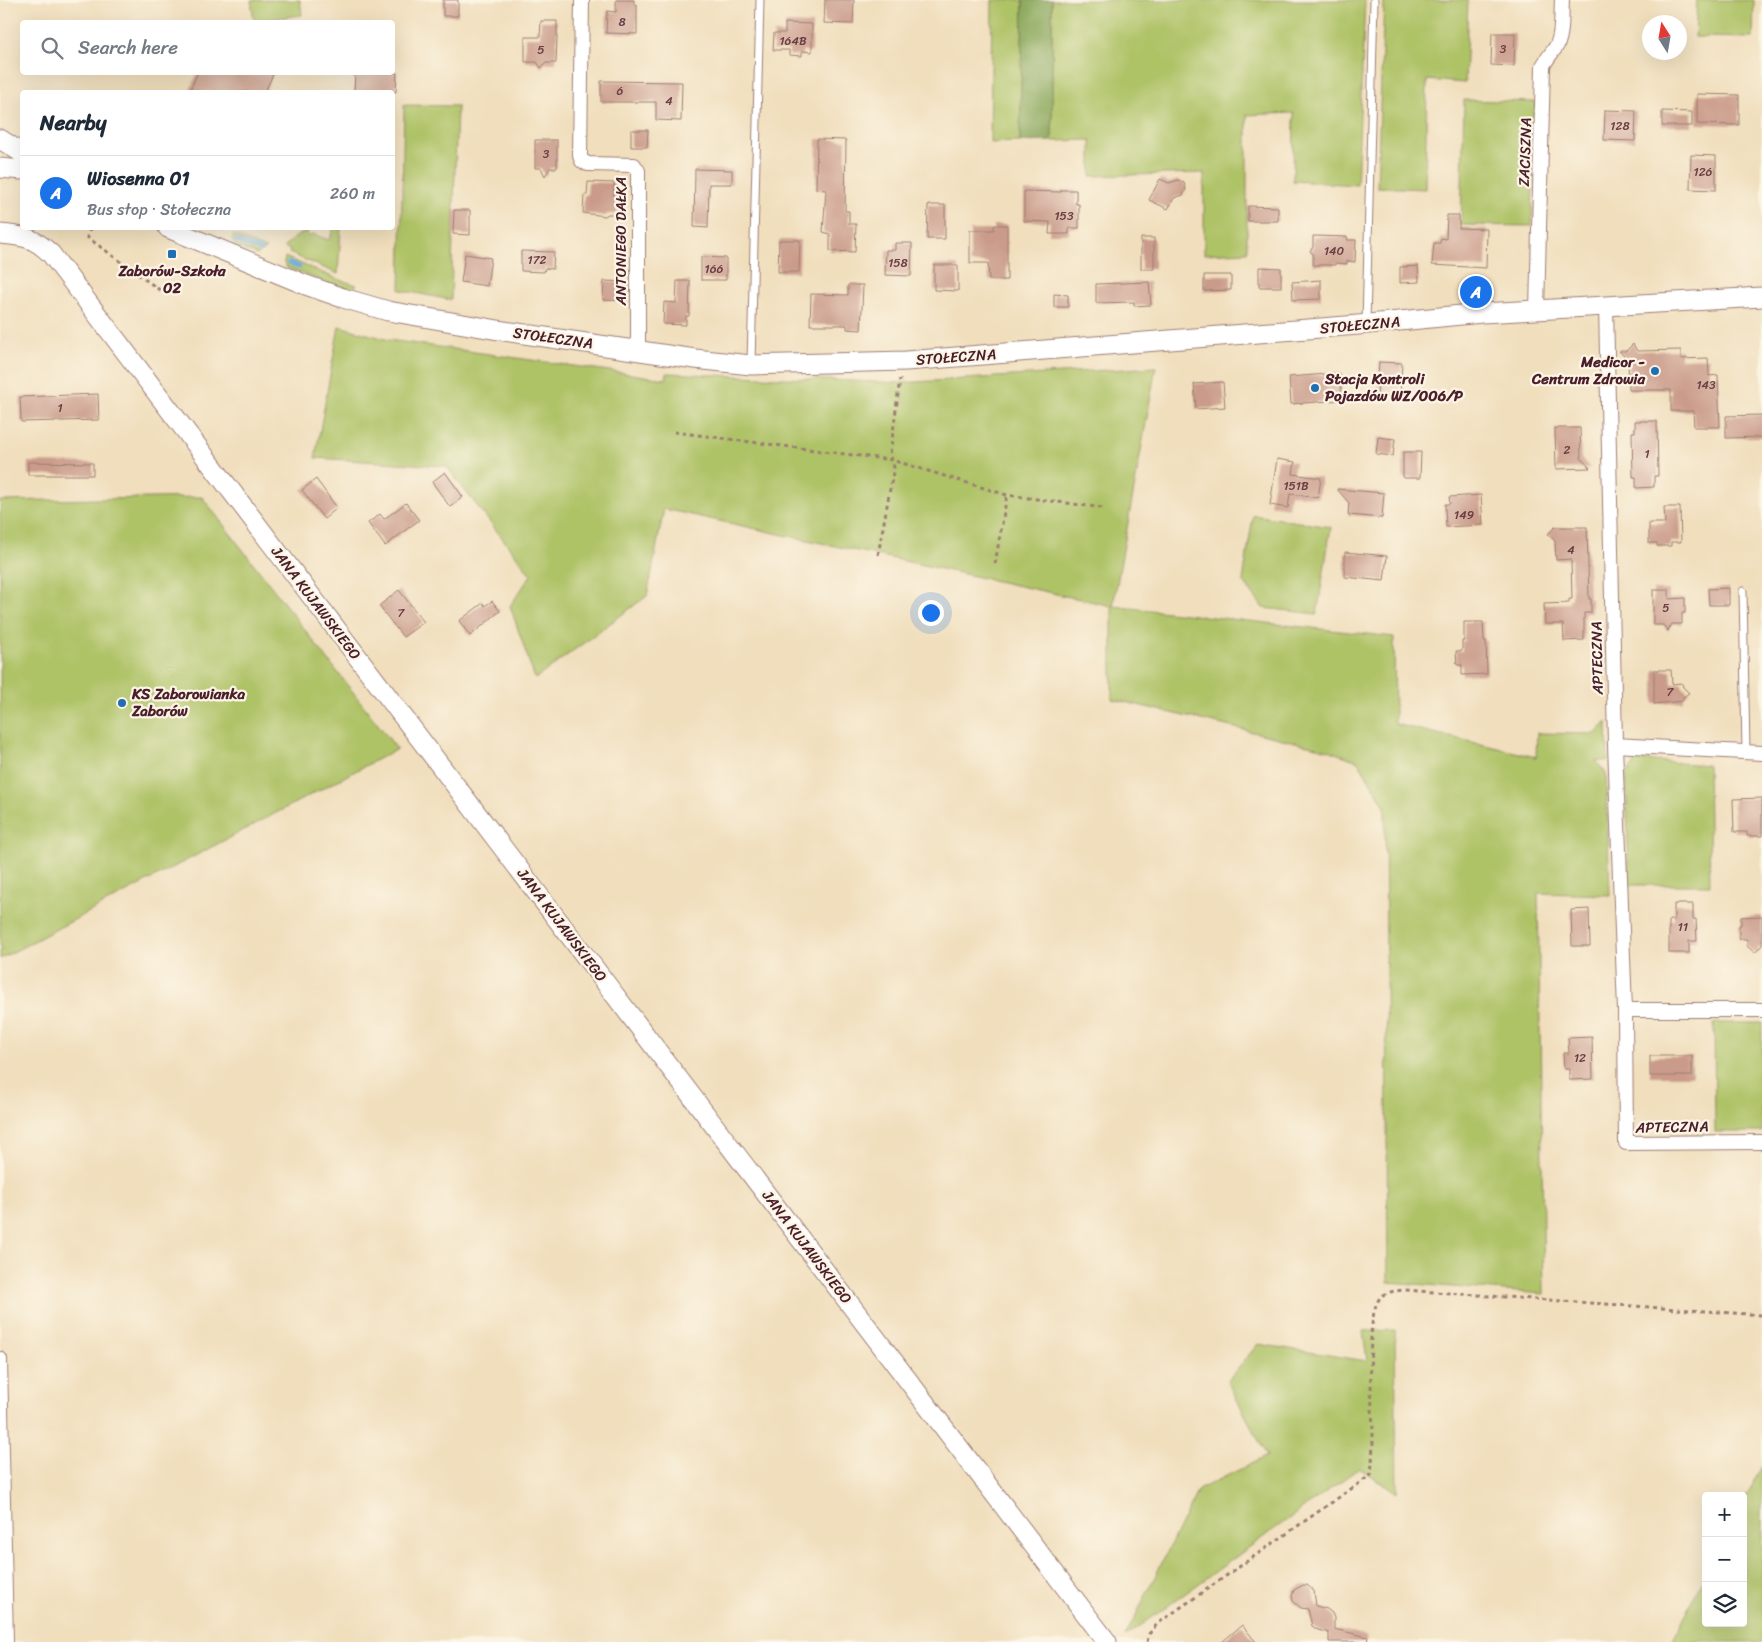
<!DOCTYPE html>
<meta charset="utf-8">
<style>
:root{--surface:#fff;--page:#f6f6f7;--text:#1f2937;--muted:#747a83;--line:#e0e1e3;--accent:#1a73e8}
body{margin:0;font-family:Sriracha,sans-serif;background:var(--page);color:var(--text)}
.controls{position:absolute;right:15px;bottom:15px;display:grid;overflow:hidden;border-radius:5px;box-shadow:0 5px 20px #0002}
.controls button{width:45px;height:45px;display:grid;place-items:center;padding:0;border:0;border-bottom:1px solid var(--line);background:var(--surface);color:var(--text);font:25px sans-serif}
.compass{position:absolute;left:1642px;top:15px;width:45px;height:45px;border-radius:50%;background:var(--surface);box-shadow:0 5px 20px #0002;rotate:349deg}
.you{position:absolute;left:930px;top:612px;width:18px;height:18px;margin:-12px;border:4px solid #fff;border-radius:50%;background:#1a73e8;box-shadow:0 0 0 8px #1a73e833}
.badge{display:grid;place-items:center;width:32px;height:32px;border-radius:50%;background:var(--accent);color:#fff;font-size:16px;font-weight:700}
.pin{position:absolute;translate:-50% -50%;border:2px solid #fff;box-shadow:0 1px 5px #0006}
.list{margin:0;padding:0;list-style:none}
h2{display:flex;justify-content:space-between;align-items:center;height:65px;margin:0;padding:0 20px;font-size:21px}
h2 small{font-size:16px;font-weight:400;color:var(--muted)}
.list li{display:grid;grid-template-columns:32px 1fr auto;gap:15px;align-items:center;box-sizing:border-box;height:75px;padding:0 20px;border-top:1px solid var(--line)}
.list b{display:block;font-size:19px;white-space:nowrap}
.list p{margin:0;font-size:16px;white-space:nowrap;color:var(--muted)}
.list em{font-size:16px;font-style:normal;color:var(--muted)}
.icon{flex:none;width:28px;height:28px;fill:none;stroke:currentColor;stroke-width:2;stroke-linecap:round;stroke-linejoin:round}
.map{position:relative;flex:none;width:1762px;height:1642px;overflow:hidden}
.search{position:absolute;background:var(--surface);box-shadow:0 5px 20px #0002;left:20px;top:20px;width:375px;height:55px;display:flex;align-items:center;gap:12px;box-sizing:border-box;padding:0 18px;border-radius:5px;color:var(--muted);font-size:19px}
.panel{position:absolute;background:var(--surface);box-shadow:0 5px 20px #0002;left:20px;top:90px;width:375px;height:140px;border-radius:5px}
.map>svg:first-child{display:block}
.green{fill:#aec266;stroke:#7c7048}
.forest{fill:#8aa85b;stroke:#6a6443}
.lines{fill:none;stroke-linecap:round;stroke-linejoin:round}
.stream{stroke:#65a7d9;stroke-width:5}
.building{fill:#ca9b8a}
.service-casing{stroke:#9d7e74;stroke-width:9}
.minor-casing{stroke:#9d7e74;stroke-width:16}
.secondary-casing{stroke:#9d7e74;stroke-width:21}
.path{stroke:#9d7e74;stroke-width:3;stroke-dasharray:4 4;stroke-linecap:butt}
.service{stroke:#fff;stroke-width:7}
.minor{stroke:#fff;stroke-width:14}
.secondary{stroke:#fff;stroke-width:19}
.poi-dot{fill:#1f6fb2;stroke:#fcf5e5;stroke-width:2}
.labels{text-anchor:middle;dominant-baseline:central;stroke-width:4.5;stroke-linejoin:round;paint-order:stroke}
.number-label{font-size:12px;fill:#6a3e43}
.street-label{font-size:15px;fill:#4a1f2b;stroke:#fcf5e5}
.poi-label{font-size:15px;font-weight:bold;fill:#4a1f2b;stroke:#fcf5e5;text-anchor:start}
</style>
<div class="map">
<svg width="1762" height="1642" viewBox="0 0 1762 1642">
<rect width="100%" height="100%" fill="#fcf5e5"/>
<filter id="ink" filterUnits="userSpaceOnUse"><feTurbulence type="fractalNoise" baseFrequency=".02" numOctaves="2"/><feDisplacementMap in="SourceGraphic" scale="10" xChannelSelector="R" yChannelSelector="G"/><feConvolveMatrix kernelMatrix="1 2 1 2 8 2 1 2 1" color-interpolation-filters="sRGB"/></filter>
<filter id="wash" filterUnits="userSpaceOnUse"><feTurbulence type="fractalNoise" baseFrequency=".0096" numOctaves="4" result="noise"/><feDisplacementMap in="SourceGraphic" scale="20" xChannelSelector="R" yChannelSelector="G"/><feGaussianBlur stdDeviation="1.12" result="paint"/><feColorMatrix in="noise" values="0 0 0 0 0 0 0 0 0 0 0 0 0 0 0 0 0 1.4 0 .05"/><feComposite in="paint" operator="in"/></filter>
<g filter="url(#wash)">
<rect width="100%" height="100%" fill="#f0debc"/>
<path class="green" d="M 251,0 L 300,0 L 302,15 L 254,21 Z
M 992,0 L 1023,0 L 1020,142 L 990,143 Z
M 1052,0 L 1365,0 L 1357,185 L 1293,181 L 1294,113 L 1247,115 L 1247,252 L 1204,254 L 1204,173 L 1091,176 L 1091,140 L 1052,141 Z
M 1384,0 L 1468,0 L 1465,83 L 1427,80 L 1425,189 L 1377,187 Z
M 1697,0 L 1754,0 L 1753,38 L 1695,37 Z
M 1464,100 L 1535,102 L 1532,226 L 1461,225 Z
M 404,105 L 457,106 L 451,300 L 400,290 Z
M 334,228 L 341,228 L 338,274 L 289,253 L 290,250 L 284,247 C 292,240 298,233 308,232 L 307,235 L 311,236 L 313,234 L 329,240 Z
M 233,235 L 266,249 L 265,250 L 257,255 L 235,246 L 232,240 Z
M 285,257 L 337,279 L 357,285 L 353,289 L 349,291 L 287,268 L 284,263 Z
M 339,326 L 389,340 L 666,379 L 667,373 L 900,383 L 1156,367 L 1113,606 L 1394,637 L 1395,724 L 1536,757 L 1537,733 L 1595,734 L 1607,722 L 1608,761 L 1596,761 L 1606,773 L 1610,895 L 1538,893 L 1544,1294 L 1388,1282 L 1385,806 L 1358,761 L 1325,749 L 1112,699 L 1112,606 L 664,509 L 647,596 L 535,679 L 510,606 L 531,575 L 446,466 L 315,458 Z
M 202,497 L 397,749 L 0,959 L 0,501 Z
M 1253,515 L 1331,527 L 1317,614 L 1263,608 L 1243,581 Z
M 1638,760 L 1708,765 L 1710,885 L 1629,885 L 1626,774 Z
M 1714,1023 L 1762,1023 L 1762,1132 L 1715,1132 Z
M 1395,1330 L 1397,1493 L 1359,1468 L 1125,1637 L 1198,1490 L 1267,1456 L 1227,1381 L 1258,1344 L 1367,1361 L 1363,1331 Z
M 1762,1465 L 1762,1642 L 1672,1642 L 1706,1575 L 1706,1623 L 1743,1623 L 1743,1502 Z"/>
<path class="forest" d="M 1023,0 L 1052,0 L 1052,141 L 1020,142 Z"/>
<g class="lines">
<path class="stream" d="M 236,241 L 260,250
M 289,263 L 299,267"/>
</g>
<g id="blocks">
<path class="building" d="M 443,0 L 458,0 L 458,16 L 443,16 Z
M 616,0 L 634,0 L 634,5 L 637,5 L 637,34 L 606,33 L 607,11 L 616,12 Z
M 825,0 L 854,0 L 853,24 L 824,23 Z
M 541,21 L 557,21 L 557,38 L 556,63 L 546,63 L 541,68 L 537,62 L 525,62 L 525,37 L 540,37 Z
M 785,23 L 812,24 L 812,52 L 802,51 L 802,56 L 789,55 L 789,50 L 773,50 L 774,33 L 785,33 Z
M 1492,33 L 1515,33 L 1514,66 L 1491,65 Z
M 198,72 L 274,72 L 265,92 L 189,92 Z
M 355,72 L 397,73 L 396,92 L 354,92 Z
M 601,81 L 682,82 L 681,121 L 656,120 L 656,102 L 601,102 Z
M 1697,94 L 1739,95 L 1739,125 L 1697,124 Z
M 1605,110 L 1636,111 L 1635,141 L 1604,140 Z
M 1662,111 L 1692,112 L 1692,126 L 1662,126 Z
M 631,130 L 648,130 L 647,147 L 631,147 Z
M 817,139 L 846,140 L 845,211 L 849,211 L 849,224 L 856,224 L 855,252 L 830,251 L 830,234 L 823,232 L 826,190 L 816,189 Z
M 535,140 L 557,140 L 557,168 L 550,168 L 545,176 L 541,168 L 535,168 Z
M 1691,155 L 1716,156 L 1716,190 L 1690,189 Z
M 695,169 L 732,170 L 732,184 L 709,184 L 708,228 L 694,227 Z
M 1160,179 L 1169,183 L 1178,180 L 1184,183 L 1186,189 L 1183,195 L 1174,198 L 1168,209 L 1149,200 Z
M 588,182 L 614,183 L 614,196 L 617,196 L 617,214 L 608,214 L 605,216 L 583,213 L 584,195 L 587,195 Z
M 1061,190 L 1076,190 L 1076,204 L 1079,204 L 1079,228 L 1069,228 L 1069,234 L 1049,234 L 1050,222 L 1024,221 L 1024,191 L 1061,192 Z
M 928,205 L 945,205 L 945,239 L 927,239 Z
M 1248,206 L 1278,207 L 1278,221 L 1248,221 Z
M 454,210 L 470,210 L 470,235 L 453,234 Z
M 1447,215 L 1459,215 L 1459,228 L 1487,229 L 1486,268 L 1432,265 L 1434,243 L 1440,243 L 1441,238 L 1446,239 Z
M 994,225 L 1007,225 L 1007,280 L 989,280 L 988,263 L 970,263 L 970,230 L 994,230 Z
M 1313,236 L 1348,237 L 1347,240 L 1356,240 L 1355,262 L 1347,261 L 1347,264 L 1335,263 L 1335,265 L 1313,265 L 1313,254 L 1310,251 L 1313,247 Z
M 1141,238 L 1154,238 L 1154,269 L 1141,269 Z
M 779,240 L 800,240 L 799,272 L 778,272 Z
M 895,243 L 912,243 L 911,276 L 885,275 L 886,250 L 895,250 Z
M 521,251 L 554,252 L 553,269 L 545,268 L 544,272 L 521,271 Z
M 465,254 L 491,258 L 487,286 L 461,282 Z
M 701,257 L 726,258 L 726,280 L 701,280 Z
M 934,265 L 958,265 L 958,291 L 934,290 Z
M 1418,266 L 1419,282 L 1400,283 L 1400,267 Z
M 1259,267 L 1281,268 L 1281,287 L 1259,287 Z
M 1204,275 L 1231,275 L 1231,290 L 1204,291 Z
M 1321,280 L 1321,299 L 1293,300 L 1292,282 Z
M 604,281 L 628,282 L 627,301 L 603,300 Z
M 677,281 L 690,281 L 689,316 L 686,316 L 686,325 L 663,324 L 664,302 L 676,303 Z
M 1149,282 L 1151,305 L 1134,306 L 1134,302 L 1096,303 L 1096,284 Z
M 848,285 L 863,285 L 861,330 L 847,329 L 847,325 L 810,325 L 811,294 L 848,295 Z
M 1054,294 L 1068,295 L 1068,307 L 1054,307 Z
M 1633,344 L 1637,351 L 1681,350 L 1681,359 L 1708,358 L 1709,376 L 1718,375 L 1720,427 L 1694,427 L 1693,411 L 1671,411 L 1671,390 L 1629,390 L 1628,360 L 1619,351 L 1626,351 Z
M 1379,362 L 1402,363 L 1400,397 L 1377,396 Z
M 1340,373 L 1342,400 L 1291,404 L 1289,377 Z
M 1223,382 L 1225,407 L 1196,409 L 1194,384 Z
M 98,394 L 99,420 L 21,422 L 20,397 Z
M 1762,415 L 1762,437 L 1726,438 L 1726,416 Z
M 1635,421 L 1657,421 L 1658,476 L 1654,476 L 1654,487 L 1636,488 L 1636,477 L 1633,477 L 1632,432 L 1635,432 Z
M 1555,428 L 1580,428 L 1581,458 L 1590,468 L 1556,469 Z
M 1378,437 L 1395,439 L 1393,456 L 1376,454 Z
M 1403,452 L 1421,452 L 1420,478 L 1403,478 Z
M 1277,459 L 1295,462 L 1293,474 L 1321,478 L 1318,498 L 1290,494 L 1288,508 L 1270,505 Z
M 28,462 L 93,463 L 93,475 L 28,475 Z
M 445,472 L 463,497 L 450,507 L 432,482 Z
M 316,479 L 337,508 L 324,519 L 302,490 Z
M 1337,489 L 1384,493 L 1382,518 L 1348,515 L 1349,503 Z
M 1481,495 L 1483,525 L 1446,527 L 1445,504 L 1450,504 L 1449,497 Z
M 406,503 L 419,520 L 385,546 L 368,523 L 380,514 L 384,519 Z
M 1664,507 L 1680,507 L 1681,542 L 1671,542 L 1671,546 L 1657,546 L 1657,543 L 1649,543 L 1649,523 L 1665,523 Z
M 1555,527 L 1587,527 L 1589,599 L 1591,599 L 1591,613 L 1584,613 L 1584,640 L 1564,641 L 1563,624 L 1545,624 L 1544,604 L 1569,603 L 1569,599 L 1572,599 L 1571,559 L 1556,560 L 1555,541 L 1548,534 Z
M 1345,552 L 1387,556 L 1384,581 L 1345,577 Z
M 1729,588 L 1729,605 L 1709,605 L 1708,589 Z
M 399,590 L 424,622 L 403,637 L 379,606 Z
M 1653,590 L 1669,590 L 1669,599 L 1685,598 L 1685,613 L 1682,613 L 1682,624 L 1672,624 L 1668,631 L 1663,625 L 1653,625 Z
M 492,601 L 500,611 L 470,636 L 459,621 L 483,603 L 485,606 Z
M 1464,622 L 1483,622 L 1484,641 L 1486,641 L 1487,674 L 1462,675 L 1462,665 L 1457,665 L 1456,651 L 1462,651 L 1462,641 L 1464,641 Z
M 1654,670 L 1671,670 L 1672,684 L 1682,683 L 1683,687 L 1689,693 L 1683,697 L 1683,701 L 1654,704 Z
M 1762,798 L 1762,836 L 1747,836 L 1747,832 L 1734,832 L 1733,799 Z
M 1674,904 L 1693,904 L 1693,919 L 1696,919 L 1697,941 L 1689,941 L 1689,953 L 1669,953 L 1669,920 L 1674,920 Z
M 1589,909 L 1590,946 L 1572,946 L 1571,910 Z
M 1762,916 L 1762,945 L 1755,953 L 1747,946 L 1747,939 L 1739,939 L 1739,925 L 1741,925 L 1741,917 Z
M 1592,1037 L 1593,1079 L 1569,1080 L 1569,1069 L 1564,1069 L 1563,1053 L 1569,1053 L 1568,1038 Z
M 1650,1056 L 1692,1056 L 1692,1076 L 1650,1076 Z
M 1303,1585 L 1307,1585 L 1314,1591 L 1316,1606 L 1327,1609 L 1332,1613 L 1334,1618 L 1334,1629 L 1368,1637 L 1367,1642 L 1329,1642 L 1329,1633 L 1318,1630 L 1312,1626 L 1308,1609 L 1301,1608 L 1293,1601 L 1292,1596 L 1294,1590 Z
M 1242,1625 L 1256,1642 L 1222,1642 Z"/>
</g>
</g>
<g filter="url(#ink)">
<use href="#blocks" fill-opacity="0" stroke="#9d7e74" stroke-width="1"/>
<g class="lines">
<g class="service-casing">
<path id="service" d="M 1366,324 L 1374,0
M 751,364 L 760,0
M 1743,591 L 1746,752"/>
</g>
<g class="minor-casing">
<path id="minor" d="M 582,0 L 580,156 L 582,161 L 588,164 L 634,165 L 638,171 L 638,351
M 1606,305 L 1615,745 L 1625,1010 L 1626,1143 L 1762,1142
M 1537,311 L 1543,66 C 1547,58 1553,52 1557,45 C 1563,32 1561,14 1562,0
M 1615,745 L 1762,753
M 1625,1010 L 1762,1010
M 0,1359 L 6,1642"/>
</g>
<g class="secondary-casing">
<path id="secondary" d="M 0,139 L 22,153
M 0,168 L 22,170
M 168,228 L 306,285 L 343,298 L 388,311 L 504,331 L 695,359 L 751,365 L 906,361 L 1358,325 L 1482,313 L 1762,297
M 0,234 C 23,236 34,237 51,254 L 1107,1642"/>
</g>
<path class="path" d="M 90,228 L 87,237 L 161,291
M 674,432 L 892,460 L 1007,495 L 1103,508
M 878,555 L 894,467 L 890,455 L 900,379
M 995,564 L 1007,495
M 1147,1642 L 1149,1634 L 1157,1624 L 1371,1475 C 1372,1462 1373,1449 1373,1436 C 1373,1409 1364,1316 1380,1298 C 1387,1291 1395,1291 1405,1290 L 1762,1315"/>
<use href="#service" class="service"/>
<use href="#minor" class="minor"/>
<use href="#secondary" class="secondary"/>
</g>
</g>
<g class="poi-dot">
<rect x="167" y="249" width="10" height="10" rx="2.5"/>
<circle cx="1655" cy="371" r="5"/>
<circle cx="1315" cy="388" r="5"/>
<circle cx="122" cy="703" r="5"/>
</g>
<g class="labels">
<g class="number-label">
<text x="622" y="22">8</text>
<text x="793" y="41">164B</text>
<text x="1503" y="49">3</text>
<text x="541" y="50">5</text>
<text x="620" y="91">6</text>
<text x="669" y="101">4</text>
<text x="1620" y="126">128</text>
<text x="546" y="154">3</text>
<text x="1703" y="172">126</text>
<text x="1064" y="216">153</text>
<text x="1334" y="251">140</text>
<text x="537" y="260">172</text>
<text x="898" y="263">158</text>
<text x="714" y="269">166</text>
<text x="1706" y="385">143</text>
<text x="60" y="408">1</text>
<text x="1567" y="450">2</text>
<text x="1647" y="454">1</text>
<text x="1296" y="486">151B</text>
<text x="1464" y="515">149</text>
<text x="1571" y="550">4</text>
<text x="1666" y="608">5</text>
<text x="401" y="613">7</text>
<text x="1670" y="692">7</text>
<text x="1683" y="927">11</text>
<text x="1580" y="1058">12</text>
</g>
<g class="street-label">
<text transform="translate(1525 152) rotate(-88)">ZACISZNA</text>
<text transform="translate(621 241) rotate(-90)">ANTONIEGO DAŁKA</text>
<text transform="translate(1360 325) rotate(-5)">STOŁECZNA</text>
<text transform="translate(553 338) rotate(8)">STOŁECZNA</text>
<text transform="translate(956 357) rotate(-4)">STOŁECZNA</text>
<text transform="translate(316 603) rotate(53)">JANA KUJAWSKIEGO</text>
<text transform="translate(1597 658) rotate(-91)">APTECZNA</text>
<text transform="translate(562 925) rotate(53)">JANA KUJAWSKIEGO</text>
<text transform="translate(1672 1127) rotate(-1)">APTECZNA</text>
<text transform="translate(807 1247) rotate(53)">JANA KUJAWSKIEGO</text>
</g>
<g class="poi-label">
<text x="172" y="271" text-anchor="middle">Zaborów-Szkoła<tspan x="172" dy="17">02</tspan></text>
<text x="1645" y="362" text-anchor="end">Medicor -<tspan x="1645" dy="17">Centrum Zdrowia</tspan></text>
<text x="1325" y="379">Stacja Kontroli<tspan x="1325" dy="17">Pojazdów WZ/006/P</tspan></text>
<text x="132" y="694">KS Zaborowianka<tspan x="132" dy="17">Zaborów</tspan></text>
</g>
</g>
</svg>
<div class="controls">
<button>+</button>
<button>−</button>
<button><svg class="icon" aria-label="layers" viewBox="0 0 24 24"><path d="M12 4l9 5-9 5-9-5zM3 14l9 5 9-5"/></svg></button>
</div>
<svg class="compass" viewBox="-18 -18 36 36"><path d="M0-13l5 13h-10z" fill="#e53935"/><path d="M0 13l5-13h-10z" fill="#747a83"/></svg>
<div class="you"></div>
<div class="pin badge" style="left:1476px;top:292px">A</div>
<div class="search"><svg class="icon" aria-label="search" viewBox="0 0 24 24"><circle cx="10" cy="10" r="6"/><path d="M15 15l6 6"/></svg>Search here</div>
<section class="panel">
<h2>Nearby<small></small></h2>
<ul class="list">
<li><span class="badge">A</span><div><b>Wiosenna 01</b><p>Bus stop · Stołeczna</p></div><em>260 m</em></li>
</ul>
</section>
</div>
